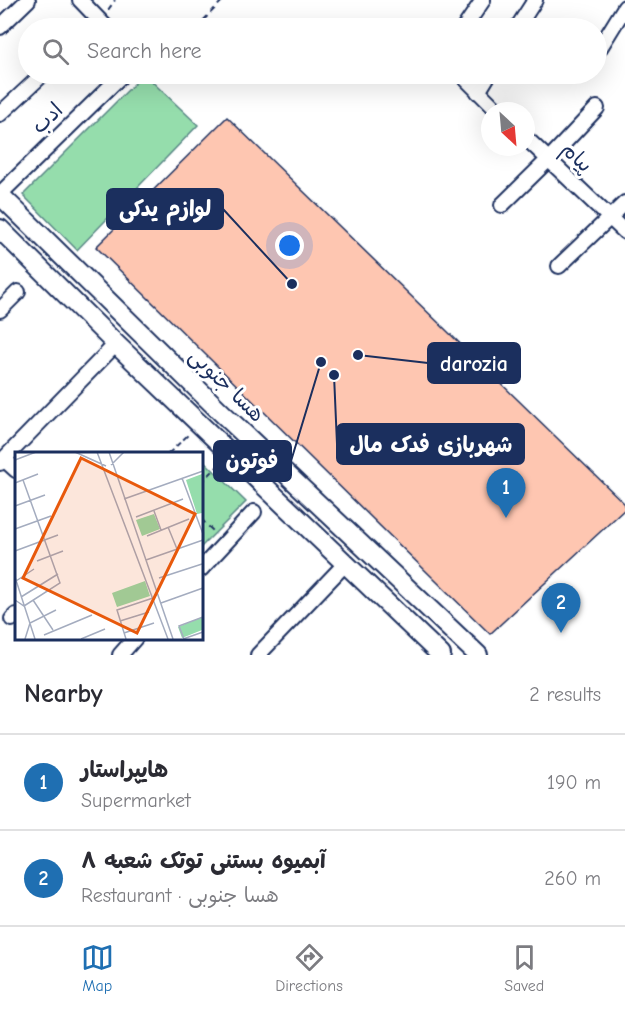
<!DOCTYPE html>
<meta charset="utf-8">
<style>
:root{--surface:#fff;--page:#f7f7f7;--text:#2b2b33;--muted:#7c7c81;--line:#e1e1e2;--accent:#1f6fb2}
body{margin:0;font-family:"Comic Neue","Playpen Sans Arabic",sans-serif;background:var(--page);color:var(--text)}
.compass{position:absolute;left:481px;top:102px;width:54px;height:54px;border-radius:50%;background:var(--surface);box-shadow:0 6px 24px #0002;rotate:154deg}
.you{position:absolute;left:290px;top:246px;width:21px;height:21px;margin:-15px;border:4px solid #fff;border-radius:50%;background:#1a73e8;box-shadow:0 0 0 9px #1a73e833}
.badge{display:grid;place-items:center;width:39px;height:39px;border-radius:50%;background:var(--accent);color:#fff;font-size:20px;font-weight:700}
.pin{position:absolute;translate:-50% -50px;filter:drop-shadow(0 2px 3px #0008)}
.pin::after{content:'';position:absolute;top:32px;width:21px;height:18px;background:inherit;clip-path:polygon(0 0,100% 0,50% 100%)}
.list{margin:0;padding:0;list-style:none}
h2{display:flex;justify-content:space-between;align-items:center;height:78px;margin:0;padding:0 24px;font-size:26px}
h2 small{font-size:20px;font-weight:400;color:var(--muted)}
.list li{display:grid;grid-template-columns:39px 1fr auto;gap:18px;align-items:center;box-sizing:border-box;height:96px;padding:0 24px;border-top:2px solid var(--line)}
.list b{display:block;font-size:22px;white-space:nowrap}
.list p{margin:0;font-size:20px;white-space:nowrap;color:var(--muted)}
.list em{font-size:20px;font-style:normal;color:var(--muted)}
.icon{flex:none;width:33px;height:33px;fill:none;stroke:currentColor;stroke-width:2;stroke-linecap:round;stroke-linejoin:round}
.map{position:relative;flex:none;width:625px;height:655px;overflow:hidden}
.search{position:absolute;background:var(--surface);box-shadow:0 6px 24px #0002;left:18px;right:18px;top:18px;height:66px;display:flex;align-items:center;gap:15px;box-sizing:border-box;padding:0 21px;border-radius:33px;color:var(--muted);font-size:22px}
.sheet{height:270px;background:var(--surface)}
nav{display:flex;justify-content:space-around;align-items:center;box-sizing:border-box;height:84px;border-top:2px solid var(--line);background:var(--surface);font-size:16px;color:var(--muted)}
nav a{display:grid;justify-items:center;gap:3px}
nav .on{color:var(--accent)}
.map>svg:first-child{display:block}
.green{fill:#95ddac;stroke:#588685;stroke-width:1.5}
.building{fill:#fec6b1;stroke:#1b2f5e;stroke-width:1.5}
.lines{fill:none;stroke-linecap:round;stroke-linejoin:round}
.minor-casing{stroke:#1b2f5e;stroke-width:18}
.secondary-casing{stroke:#1b2f5e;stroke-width:22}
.path{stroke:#1b2f5e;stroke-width:2;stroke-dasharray:6 4.5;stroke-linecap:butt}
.minor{stroke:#fff;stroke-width:14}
.secondary{stroke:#fff;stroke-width:18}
.labels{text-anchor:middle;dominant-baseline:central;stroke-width:6;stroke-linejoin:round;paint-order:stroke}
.street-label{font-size:21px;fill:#1b2f5e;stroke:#fff}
.inset-road{fill:none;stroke:#a4acbf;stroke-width:1.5}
.view{fill:#e8590c;fill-opacity:0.15;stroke:#e8590c;stroke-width:3}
.inset-edge{fill:none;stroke:#1b2f5e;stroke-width:3}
.leader{fill:none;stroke:#1b2f5e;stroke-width:2}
.callout-dot{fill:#1b2f5e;stroke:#fff;stroke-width:2}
.callout{fill:#1b2f5e;stroke:#1b2f5e;stroke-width:2}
.callout-label{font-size:22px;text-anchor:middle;font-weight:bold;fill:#fff}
</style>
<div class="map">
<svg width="625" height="655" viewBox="0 0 625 655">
<rect width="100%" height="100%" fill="#fff"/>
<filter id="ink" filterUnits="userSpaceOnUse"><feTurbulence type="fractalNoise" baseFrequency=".0167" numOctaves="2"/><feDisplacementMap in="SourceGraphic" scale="12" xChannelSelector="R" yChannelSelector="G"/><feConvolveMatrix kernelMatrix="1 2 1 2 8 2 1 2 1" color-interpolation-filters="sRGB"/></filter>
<g filter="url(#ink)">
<path class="green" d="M 144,74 L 198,125 L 77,250 L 23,195 Z
M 201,458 L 246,502 L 201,547 Z"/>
<path class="building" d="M 227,117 L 625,504 L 625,509 L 490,634 L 96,247 Z"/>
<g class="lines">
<g class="minor-casing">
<path id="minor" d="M 80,0 L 107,28
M 0,27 L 28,0
M 464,28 L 483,0
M 517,28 L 535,0
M 596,54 L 625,7
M 461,74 L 498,111
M 478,92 L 489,74
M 0,114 L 43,74
M 526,138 L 625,232
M 0,194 L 123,74
M 502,205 L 549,159 L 597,108
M 559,266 L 625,203
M 0,310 L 18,292
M 4,459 L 16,470
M 0,463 L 116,344
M 201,569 L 254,512
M 12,619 L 16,615
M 120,655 L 135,638
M 258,655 L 345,564"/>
</g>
<g class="secondary-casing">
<path id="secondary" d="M 0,195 L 222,413 L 478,655
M 0,229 L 116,344 L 441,655"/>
</g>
<path class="path" d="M 108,10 L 115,0
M 196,28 L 223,0
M 168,454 L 190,433
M 201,483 L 220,464
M 201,519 L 216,534"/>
<use href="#minor" class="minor"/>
<use href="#secondary" class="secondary"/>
</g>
</g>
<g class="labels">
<g class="street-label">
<text transform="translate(47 118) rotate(-44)">ادب</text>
<text transform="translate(577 157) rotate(43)">پیام</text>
<text transform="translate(227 385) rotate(44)">هسا جنوبی</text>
</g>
</g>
<g transform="translate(15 452)">
<rect width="188" height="188" fill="#fff"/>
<path d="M 187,22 L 187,61 L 182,62 L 171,28 ZM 139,62 L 145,77 L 127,84 L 121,68 ZM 130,129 L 135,144 L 102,155 L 97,141 ZM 187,165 L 187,178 L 167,186 L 163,175 Z" fill="#95ddac"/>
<path class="inset-road" d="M 60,0 L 91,14M 82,0 L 153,187M 94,0 L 158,187M 0,8 L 21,0M 96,13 L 109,0M 167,26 L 188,82M 0,31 L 23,22M 109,47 L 188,19M 0,54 L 30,43M 139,59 L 146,78M 121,65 L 168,47M 153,75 L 162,97M 0,77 L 36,64M 132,84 L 174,67M 0,99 L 43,83M 131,108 L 188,88M 22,109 L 48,99M 0,125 L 20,187M 144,126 L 187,112M 1,129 L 19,117M 6,145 L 43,122M 0,148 L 9,154 L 45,131 L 8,28M 18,148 L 38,178M 146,151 L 188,136M 105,169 L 134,160M 109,181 L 139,171M 29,183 L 77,163M 10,187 L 15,171 L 41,158M 66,187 L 90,177M 111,187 L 102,158 L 138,146M 168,187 L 188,180M 169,187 L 164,174 L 188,165"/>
<path class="view" d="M 66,6 L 180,62 L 122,181 L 8,126 Z"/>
<rect width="188" height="188" class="inset-edge"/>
</g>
<path class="leader" d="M292 284L223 209M358 355L428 363M334 375L337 444M321 362L291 461"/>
<g class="callout-dot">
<circle cx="292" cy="284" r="6"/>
<circle cx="358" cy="355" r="6"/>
<circle cx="334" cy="375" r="6"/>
<circle cx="321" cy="362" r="6"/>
</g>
<g class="callout">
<rect x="107" y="189" width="116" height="40" rx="6"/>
<rect x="428" y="343" width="92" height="40" rx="6"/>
<rect x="337" y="424" width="187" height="40" rx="6"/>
<rect x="214" y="441" width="77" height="40" rx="6"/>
</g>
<g class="callout-label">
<text x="165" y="216">لوازم یدکی</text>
<text x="474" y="371">darozia</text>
<text x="431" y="452">شهربازی فدک مال</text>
<text x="252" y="468">فوتون</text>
</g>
</svg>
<svg class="compass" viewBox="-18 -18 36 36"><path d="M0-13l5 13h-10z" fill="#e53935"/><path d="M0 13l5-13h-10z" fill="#7c7c81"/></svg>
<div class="you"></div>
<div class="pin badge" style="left:506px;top:518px">1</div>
<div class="pin badge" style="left:561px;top:633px">2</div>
<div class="search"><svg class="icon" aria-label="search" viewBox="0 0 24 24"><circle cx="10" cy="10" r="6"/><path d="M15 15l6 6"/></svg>Search here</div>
</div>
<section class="sheet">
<h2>Nearby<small>2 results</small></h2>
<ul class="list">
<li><span class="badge">1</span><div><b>هایپراستار</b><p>Supermarket</p></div><em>190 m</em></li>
<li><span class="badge">2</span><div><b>آبمیوه بستنی توتک شعبه ۸</b><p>Restaurant · هسا جنوبی</p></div><em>260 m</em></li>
</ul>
</section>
<nav>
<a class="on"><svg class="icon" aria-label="map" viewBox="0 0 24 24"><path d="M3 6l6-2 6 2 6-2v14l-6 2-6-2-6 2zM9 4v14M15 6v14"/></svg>Map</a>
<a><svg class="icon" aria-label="directions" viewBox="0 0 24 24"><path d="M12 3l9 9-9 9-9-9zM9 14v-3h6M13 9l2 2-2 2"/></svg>Directions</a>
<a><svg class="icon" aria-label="saved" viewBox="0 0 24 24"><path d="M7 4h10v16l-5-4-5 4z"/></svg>Saved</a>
</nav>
